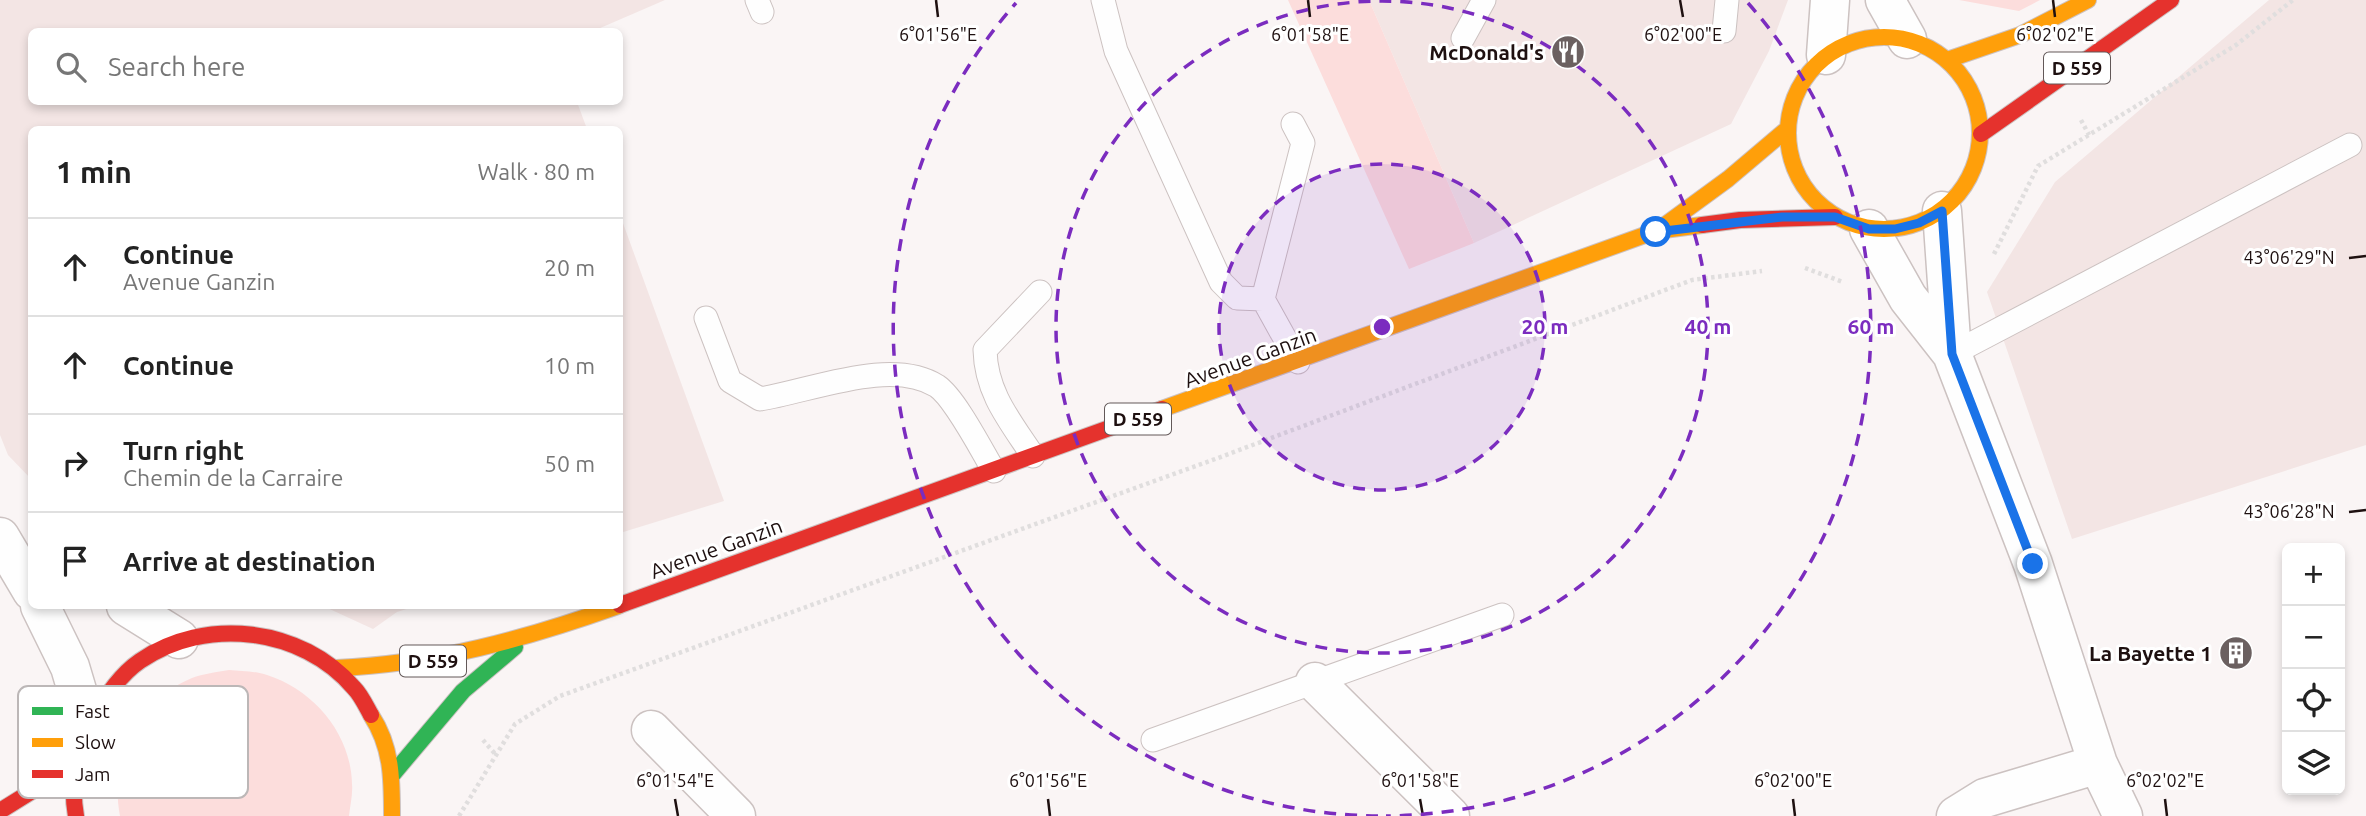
<!DOCTYPE html>
<meta charset="utf-8">
<style>
:root{--surface:#fff;--page:#f2f2f2;--text:#222;--muted:#767676;--line:#e0e0e0}
body{margin:0;font-family:Ubuntu,sans-serif;background:var(--page);color:var(--text)}
.controls{position:absolute;right:21px;bottom:21px;display:grid;overflow:hidden;border-radius:10px;box-shadow:0 4px 10px #0003}
.controls button{width:63px;height:63px;display:grid;place-items:center;padding:0;border:0;border-bottom:2px solid var(--line);background:var(--surface);color:var(--text);font:35px sans-serif}
.stop{position:absolute;width:21px;height:21px;margin:-16px;border:5px solid #1a73e8;border-radius:50%;background:#fff}
.stop.end{background:#1a73e8;border-color:#fff;box-shadow:0 2px 7px #0008}
.list{margin:0;padding:0;list-style:none}
h2{display:flex;justify-content:space-between;align-items:center;height:91px;margin:0;padding:0 28px;font-size:30px}
h2 small{font-size:23px;font-weight:400;color:var(--muted)}
.list li{display:grid;grid-template-columns:46px 1fr auto;gap:21px;align-items:center;box-sizing:border-box;height:98px;padding:0 28px;border-top:2px solid var(--line)}
.list b{display:block;font-size:26px;white-space:nowrap}
.list p{margin:0;font-size:23px;white-space:nowrap;color:var(--muted)}
.list em{font-size:23px;font-style:normal;color:var(--muted)}
.icon{flex:none;width:38px;height:38px;fill:none;stroke:currentColor;stroke-width:2;stroke-linecap:round;stroke-linejoin:round}
.map{position:relative;flex:none;width:2366px;height:816px;overflow:hidden}
.search{position:absolute;background:var(--surface);box-shadow:0 4px 10px #0003;left:28px;top:28px;width:595px;height:77px;display:flex;align-items:center;gap:18px;box-sizing:border-box;padding:0 24px;border-radius:10px;color:var(--muted);font-size:26px}
.panel{position:absolute;background:var(--surface);box-shadow:0 4px 10px #0003;left:28px;top:126px;width:595px;height:483px;border-radius:10px}
.map>svg:first-child{display:block}
.built{fill:#f3e5e4}
.green{fill:#fcdddc}
.lines{fill:none;stroke-linecap:round;stroke-linejoin:round}
.lane-casing{stroke:#ccc2c1;stroke-width:25}
.street-casing{stroke:#ccc2c1;stroke-width:41}
.fast-casing{stroke:#ccc2c1;stroke-width:18}
.slow-casing{stroke:#ccc2c1;stroke-width:18}
.jam-casing{stroke:#ccc2c1;stroke-width:18}
.path{stroke:#e0dede;stroke-width:4.5;stroke-dasharray:3.5 3.5;stroke-linecap:butt}
.lane{stroke:#fefefe;stroke-width:23}
.street{stroke:#fefefe;stroke-width:38}
.fast{stroke:#30b455;stroke-width:16}
.slow{stroke:#ff9f0a;stroke-width:16}
.jam{stroke:#e5322d;stroke-width:16}
.route{stroke:#1a73e8;stroke-width:9}
.ticks{fill:none;stroke:#1e1010;stroke-width:2.5}
.ring{fill:none;stroke:#7b2cbf;stroke-width:3.5;stroke-dasharray:12 9}
.labels{text-anchor:middle;dominant-baseline:central;stroke-width:6;stroke-linejoin:round;paint-order:stroke}
.shield{fill:#fff;stroke:#625858;stroke-width:2}
.shield-label{font-size:19px;font-weight:bold;fill:#1e1010}
.poi-label{font-size:21px;font-weight:bold;fill:#1e1010;stroke:#fff;text-anchor:end}
.street-label{font-size:21px;fill:#1e1010;stroke:#fff}
.key{fill:#fff;stroke:#bcb7b7;stroke-width:2}
.key-label{font-size:19px;fill:#1e1010}
.ticks-label{font-size:18px;text-anchor:middle;fill:#1e1010;stroke:#fff;stroke-width:6;stroke-linejoin:round;paint-order:stroke}
.centre{fill:#7b2cbf;stroke:#fff;stroke-width:3.5}
.ring-label{font-size:21px;text-anchor:middle;font-weight:bold;fill:#7b2cbf;stroke:#fff;stroke-width:6;stroke-linejoin:round;paint-order:stroke}
</style>
<div class="map">
<svg width="2366" height="816" viewBox="0 0 2366 816">
<rect width="100%" height="100%" fill="#faf5f5"/>
<path class="built" d="M 0,0 L 665,0 L 591,32 L 32,32 L 32,102 L 577,102 L 587,129 L 32,130 L 31,479 L 8,455 L 0,435 Z
M 1369,0 L 1788,0 L 1769,51 L 1731,124 L 1474,243 Z
M 2269,0 L 2366,0 L 2366,445 L 2072,539 L 1987,292 L 2055,182 Z
M 620,215 L 724,501 L 620,533 Z
M 323,606 L 416,606 L 397,612 L 373,629 Z"/>
<path class="green" d="M 1288,0 L 1369,0 L 1474,243 L 1409,269 Z
M 1959,0 L 2040,0 L 2019,11 Z
M 229,670 C 241,671 255,671 267,675 C 314,690 351,734 352,784 C 353,794 350,806 349,816 L 120,816 C 109,758 136,701 192,678 C 203,674 217,672 229,670 Z"/>
<g class="lines">
<g class="lane-casing">
<path id="lane" d="M 757,0 L 762,12
M 1103,0 L 1116,51 L 1221,282 L 1237,298 L 1263,299 L 1298,362
M 1724,31 L 1727,0
M 1463,38 L 1484,0
M 1263,299 L 1303,143 L 1293,124
M 706,318 L 730,381 L 760,399 C 811,391 891,357 937,386 C 955,398 982,451 994,471
M 1952,354 L 2350,145
M 1033,456 C 1010,421 986,393 985,350 L 1040,292
M 1153,740 L 1502,615"/>
</g>
<g class="street-casing">
<path id="street" d="M 1885,0 L 1907,39
M 1826,55 L 1830,0
M 1942,211 L 1952,354
M 1869,229 L 1908,298 L 1952,354 L 2033,564 L 2098,764 L 2123,816
M 0,537 L 32,591
M 40,606 L 70,667 L 87,724
M 126,606 L 179,639
M 1315,682 L 1450,816
M 651,730 L 736,816
M 1956,816 L 1985,798 L 2098,764"/>
</g>
<g class="fast-casing">
<path id="fast" d="M 393,774 L 463,691 L 515,647"/>
</g>
<g class="slow-casing">
<path id="slow" d="M1788 133a96 96 0 1 1 192 0a96 96 0 1 1-192 0Z
M 1947,60 L 2020,35 L 2088,0
M 1661,228 L 1728,179 L 1786,130
M 1162,409 L 1656,231 L 1702,225
M 336,668 C 435,664 525,639 618,606
M 371,715 C 392,747 392,779 392,816"/>
</g>
<g class="jam-casing">
<path id="jam" d="M 1981,134 L 2171,0
M 1702,225 L 1740,220 L 1835,217
M 620,605 L 1162,409
M 0,811 L 74,765
M 76,816 C 70,783 76,753 91,723 C 103,700 118,676 140,661 C 205,616 302,627 354,688 C 361,695 366,706 371,715"/>
</g>
<path class="path" d="M 2081,120 L 2089,135
M 1994,254 L 2038,166 L 2236,45 L 2293,0
M 1805,268 L 1843,282
M 483,740 L 496,755
M 459,816 L 515,724 L 560,696 L 1218,458 L 1692,280 L 1762,271"/>
<use href="#lane" class="lane"/>
<use href="#street" class="street"/>
<use href="#fast" class="fast"/>
<use href="#slow" class="slow"/>
<use href="#jam" class="jam"/>
</g>
<g class="lines">
<path class="route" d="M 1656,232 L 1782,217 L 1835,217 L 1869,229 L 1895,229 L 1919,223 L 1942,211 L 1952,354 L 2033,564"/>
</g>
<path class="ticks" d="M 936,0 L 938,17M 1308,0 L 1310,17M 1680,0 L 1683,17M 2053,0 L 2055,17M 2349,258 L 2366,256M 2349,512 L 2366,510M 675,799 L 678,816M 1048,799 L 1050,816M 1420,799 L 1423,816M 1793,799 L 1795,816M 2165,799 L 2167,816"/>
<circle cx="1382" cy="327" r="163" fill="#7b2cbf" fill-opacity=".12"/>
<g class="ring">
<circle cx="1382" cy="327" r="163"/>
<circle cx="1382" cy="327" r="326"/>
<path d="M1378 816A489 489 0 0 1 1016 3M1748 3A489 489 0 0 1 1386 816"/>
</g>
<defs>
<g id="restaurant-disc" transform="scale(1.75)"><circle r="9.5" fill="#6b6060" stroke="#fff"/><path d="M-5-6h1v4h1v-4h1v4h1v-4h1v5L-1.5 .5V6h-2V.5L-5-1ZM5-6V6H3V1.5H1.5Q1.5-4 5-6Z" fill="#fff"/></g>
<g id="building-disc" transform="scale(1.75)"><circle r="9.5" fill="#6b6060" stroke="#fff"/><path d="M-4-6H4V6H1V3H-1V6H-4ZM-2.5-4.3h1.7v1.8h-1.7ZM.8-4.3h1.7v1.8H.8ZM-2.5-1h1.7V.8h-1.7ZM.8-1h1.7V.8H.8Z" fill="#fff"/></g>
</defs>
<g fill-rule="evenodd">
<use href="#restaurant-disc" x="1568" y="52"/>
<use href="#building-disc" x="2236" y="653"/>
</g>
<g class="labels">
<g class="shield">
<rect x="2044" y="52.5" width="66" height="31" rx="5"/>
<rect x="1105" y="403.5" width="66" height="31" rx="5"/>
<rect x="400" y="645.5" width="66" height="31" rx="5"/>
</g>
<g class="shield-label">
<text x="2077" y="68">D 559</text>
<text x="1138" y="419">D 559</text>
<text x="433" y="661">D 559</text>
</g>
<g class="poi-label">
<text x="1544" y="52">McDonald's</text>
<text x="2212" y="653">La Bayette 1</text>
</g>
<g class="street-label">
<text transform="translate(1250 357) rotate(-20)">Avenue Ganzin</text>
<text transform="translate(716 548) rotate(-20)">Avenue Ganzin</text>
</g>
</g>
<rect x="18" y="686" width="230" height="112" rx="10" class="key"/>
<rect x="32" y="707" width="31" height="8" fill="#30b455"/>
<rect x="32" y="738" width="31" height="9" fill="#ff9f0a"/>
<rect x="32" y="770" width="31" height="8" fill="#e5322d"/>
<g class="key-label">
<text x="75" y="718">Fast</text>
<text x="75" y="749">Slow</text>
<text x="75" y="781">Jam</text>
</g>
<g class="ticks-label">
<text x="938" y="41">6°01'56"E</text>
<text x="1310" y="41">6°01'58"E</text>
<text x="1683" y="41">6°02'00"E</text>
<text x="2055" y="41">6°02'02"E</text>
<text x="2289" y="264">43°06'29"N</text>
<text x="2289" y="518">43°06'28"N</text>
<text x="675" y="787">6°01'54"E</text>
<text x="1048" y="787">6°01'56"E</text>
<text x="1420" y="787">6°01'58"E</text>
<text x="1793" y="787">6°02'00"E</text>
<text x="2165" y="787">6°02'02"E</text>
</g>
<circle cx="1382" cy="327" r="10" class="centre"/>
<g class="ring-label">
<text x="1545" y="334">20 m</text>
<text x="1708" y="334">40 m</text>
<text x="1871" y="334">60 m</text>
</g>
</svg>
<div class="controls">
<button>+</button>
<button>−</button>
<button><svg class="icon" aria-label="locate" viewBox="0 0 24 24"><circle cx="12" cy="12" r="6"/><path d="M12 2v4M12 18v4M2 12h4M18 12h4"/></svg></button>
<button><svg class="icon" aria-label="layers" viewBox="0 0 24 24"><path d="M12 4l9 5-9 5-9-5zM3 14l9 5 9-5"/></svg></button>
</div>
<div class="stop" style="left:1656px;top:232px"></div>
<div class="stop end" style="left:2033px;top:564px"></div>
<div class="search"><svg class="icon" aria-label="search" viewBox="0 0 24 24"><circle cx="10" cy="10" r="6"/><path d="M15 15l6 6"/></svg>Search here</div>
<section class="panel">
<h2>1 min<small>Walk · 80 m</small></h2>
<ul class="list">
<li><svg class="icon" aria-label="ahead" viewBox="0 0 24 24"><path d="M12 20V5M6 11l6-6 6 6"/></svg><div><b>Continue</b><p>Avenue Ganzin</p></div><em>20 m</em></li>
<li><svg class="icon" aria-label="ahead" viewBox="0 0 24 24"><path d="M12 20V5M6 11l6-6 6 6"/></svg><div><b>Continue</b></div><em>10 m</em></li>
<li><svg class="icon" aria-label="right" viewBox="0 0 24 24"><path d="M7 20v-9h11M14 6l5 5-5 5"/></svg><div><b>Turn right</b><p>Chemin de la Carraire</p></div><em>50 m</em></li>
<li><svg class="icon" aria-label="arrive" viewBox="0 0 24 24"><path d="M6 21V4h12l-3 4 3 4H6"/></svg><div><b>Arrive at destination</b></div></li>
</ul>
</section>
</div>
